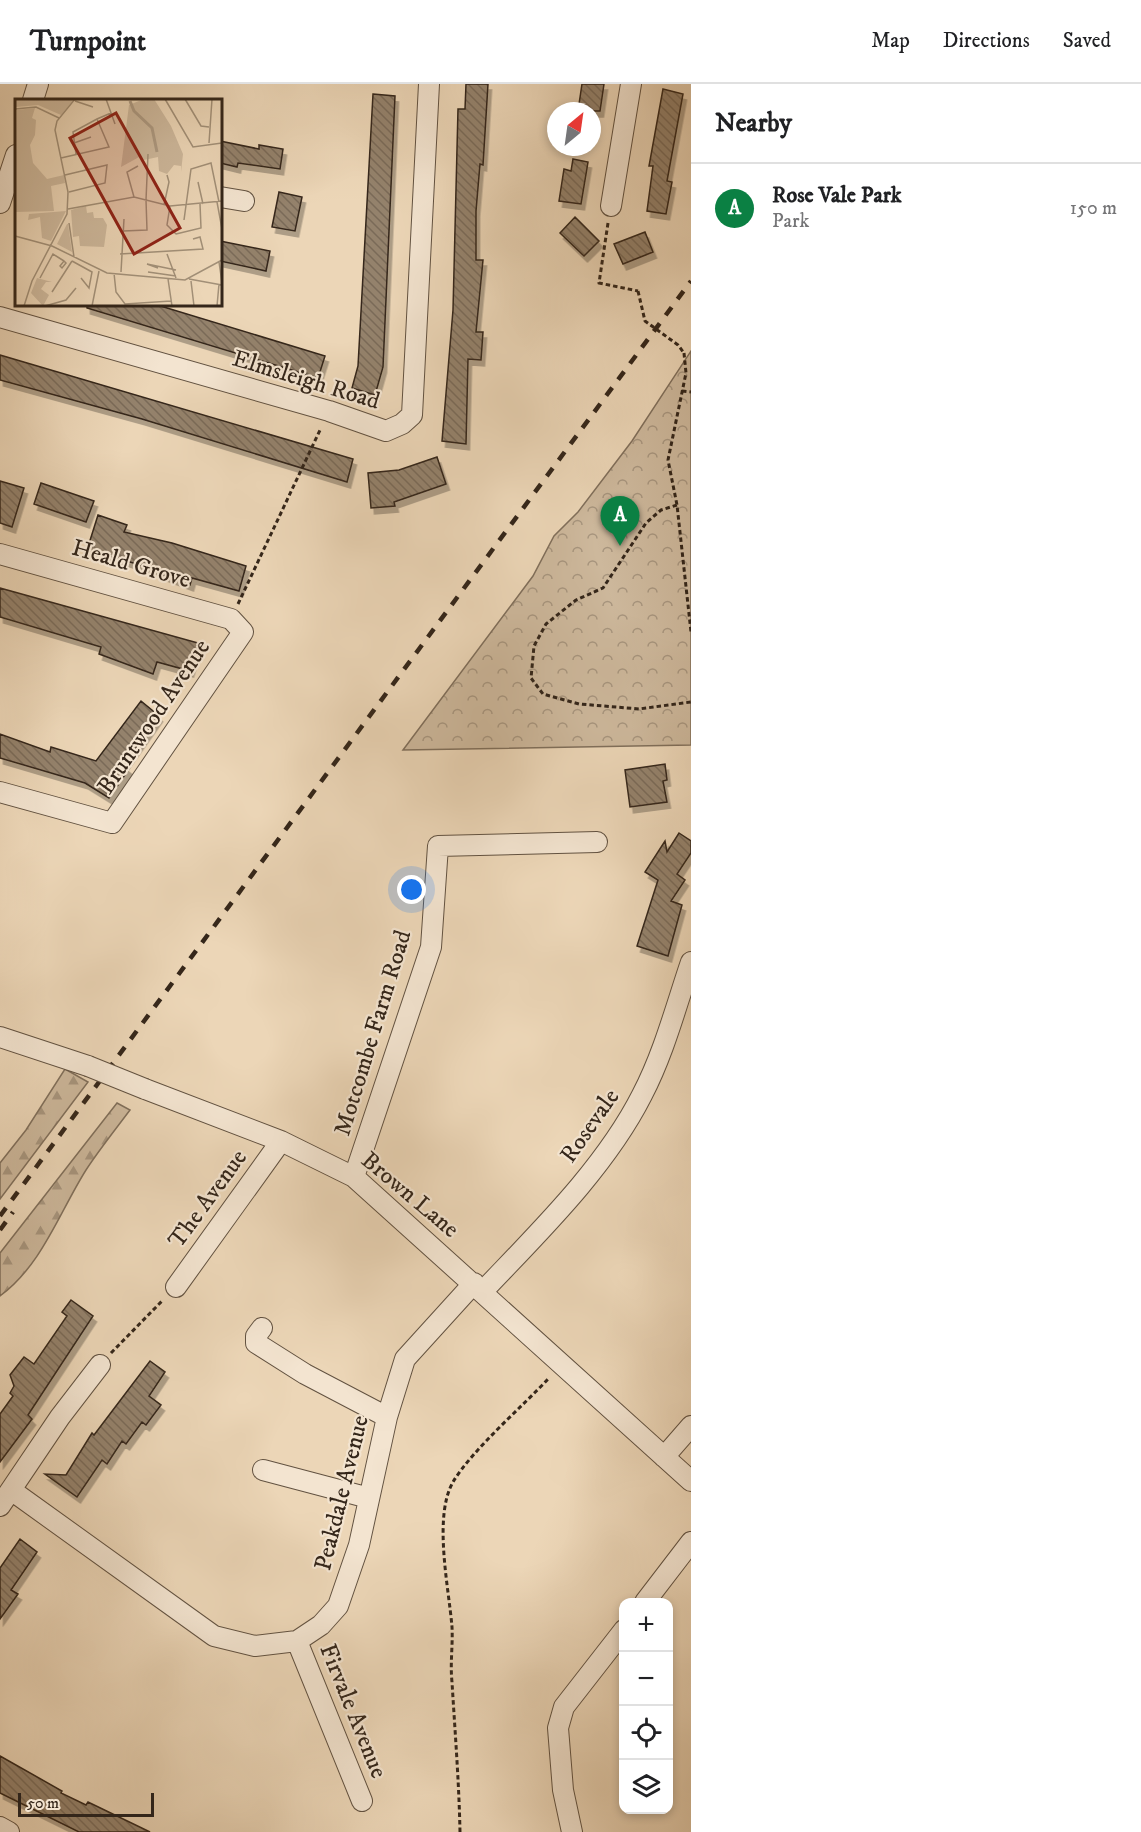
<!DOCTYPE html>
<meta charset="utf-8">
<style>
:root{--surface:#fff;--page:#f2f2f2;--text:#202124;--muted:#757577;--line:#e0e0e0;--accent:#0b8043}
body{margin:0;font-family:"IM FELL DW Pica",serif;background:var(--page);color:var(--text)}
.controls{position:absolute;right:18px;bottom:18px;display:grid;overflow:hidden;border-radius:12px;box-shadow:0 3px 9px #0003}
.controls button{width:54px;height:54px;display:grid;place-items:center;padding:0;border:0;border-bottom:2px solid var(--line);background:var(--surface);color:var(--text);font:30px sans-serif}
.compass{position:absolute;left:547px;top:18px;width:54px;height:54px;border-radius:50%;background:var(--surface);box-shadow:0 3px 9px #0003;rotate:29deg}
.scale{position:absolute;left:18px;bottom:15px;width:136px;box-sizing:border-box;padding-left:6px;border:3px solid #34261a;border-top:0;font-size:16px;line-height:21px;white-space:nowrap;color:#34261a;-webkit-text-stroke:4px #f3e4d0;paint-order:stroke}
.you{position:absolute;left:412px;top:806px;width:21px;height:21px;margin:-15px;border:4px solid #fff;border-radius:50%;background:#1a73e8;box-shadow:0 0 0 9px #1a73e833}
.badge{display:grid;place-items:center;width:39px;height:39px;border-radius:50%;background:var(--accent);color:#fff;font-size:20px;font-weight:700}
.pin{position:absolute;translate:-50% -50px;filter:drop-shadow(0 2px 3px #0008)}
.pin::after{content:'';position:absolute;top:32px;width:21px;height:18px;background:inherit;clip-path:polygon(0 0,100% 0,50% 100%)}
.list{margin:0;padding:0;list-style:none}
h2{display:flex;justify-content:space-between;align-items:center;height:78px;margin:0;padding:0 24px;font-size:26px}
h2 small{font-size:20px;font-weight:400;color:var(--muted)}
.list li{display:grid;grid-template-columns:39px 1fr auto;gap:18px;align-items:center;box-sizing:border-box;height:90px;padding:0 24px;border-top:2px solid var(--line)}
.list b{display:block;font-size:22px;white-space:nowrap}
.list p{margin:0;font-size:20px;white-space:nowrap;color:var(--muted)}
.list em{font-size:20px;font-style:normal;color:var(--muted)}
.icon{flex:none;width:33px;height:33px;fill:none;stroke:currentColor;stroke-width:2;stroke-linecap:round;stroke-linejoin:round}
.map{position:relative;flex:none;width:691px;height:1748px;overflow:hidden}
header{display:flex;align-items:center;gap:36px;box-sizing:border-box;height:84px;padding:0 30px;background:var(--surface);border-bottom:2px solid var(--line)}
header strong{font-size:28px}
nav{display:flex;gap:33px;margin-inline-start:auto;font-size:21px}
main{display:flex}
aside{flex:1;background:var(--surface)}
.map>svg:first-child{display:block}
.forest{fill:url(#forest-firs);stroke:#806f5b;stroke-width:1.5}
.park{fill:url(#park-crowns);stroke:#806f5b;stroke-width:1.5}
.building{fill:url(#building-back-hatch);stroke:#34261a;stroke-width:1.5;filter:url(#shadow)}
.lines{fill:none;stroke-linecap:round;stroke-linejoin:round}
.street-casing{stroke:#625241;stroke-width:22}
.path{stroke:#34261a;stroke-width:3;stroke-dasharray:4.5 3;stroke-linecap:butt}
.street{stroke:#f3e4d0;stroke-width:20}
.rail{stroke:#34261a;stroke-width:4.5;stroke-dasharray:10 10;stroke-linecap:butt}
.street-bridge-casing{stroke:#625241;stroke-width:22;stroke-linecap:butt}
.path-bridge{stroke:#34261a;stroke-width:3;stroke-dasharray:4.5 3;stroke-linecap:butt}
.street-bridge{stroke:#f3e4d0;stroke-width:20}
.labels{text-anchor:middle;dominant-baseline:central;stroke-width:4.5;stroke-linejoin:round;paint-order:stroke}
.street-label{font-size:24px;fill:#34261a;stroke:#f3e4d0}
.inset-river{fill:none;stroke:#ad9a82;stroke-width:3}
.inset-road{fill:none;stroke:#a29078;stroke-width:1.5}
.view{fill:#8f2418;fill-opacity:0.15;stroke:#8f2418;stroke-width:3}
.inset-edge{fill:none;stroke:#34261a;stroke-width:3}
</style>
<header>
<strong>Turnpoint</strong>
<nav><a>Map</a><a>Directions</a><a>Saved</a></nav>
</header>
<main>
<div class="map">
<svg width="691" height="1748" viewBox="0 0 691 1748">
<defs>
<pattern id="forest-firs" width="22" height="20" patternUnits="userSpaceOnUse" patternTransform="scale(1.5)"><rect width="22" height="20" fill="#cdb89c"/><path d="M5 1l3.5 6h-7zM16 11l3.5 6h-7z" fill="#a7957e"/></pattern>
<pattern id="park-crowns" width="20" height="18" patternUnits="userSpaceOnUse" patternTransform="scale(1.5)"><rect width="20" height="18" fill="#cdb89c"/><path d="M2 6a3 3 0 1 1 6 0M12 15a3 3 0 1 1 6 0" fill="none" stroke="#a7957e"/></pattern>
<pattern id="building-back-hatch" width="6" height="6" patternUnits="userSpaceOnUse" patternTransform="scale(1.5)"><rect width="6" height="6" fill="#94826c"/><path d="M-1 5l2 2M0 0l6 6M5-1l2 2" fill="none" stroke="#7a6a58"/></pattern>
<filter id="shadow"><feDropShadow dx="3.5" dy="6" stdDeviation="0" flood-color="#0004"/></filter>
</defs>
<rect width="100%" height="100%" fill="#ecd6b7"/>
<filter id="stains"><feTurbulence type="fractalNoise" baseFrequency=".00333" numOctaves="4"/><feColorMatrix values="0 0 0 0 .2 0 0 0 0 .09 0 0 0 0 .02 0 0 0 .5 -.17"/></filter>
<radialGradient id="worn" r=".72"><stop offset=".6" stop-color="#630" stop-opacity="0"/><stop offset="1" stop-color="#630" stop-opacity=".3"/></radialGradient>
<path class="forest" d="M 65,985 L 88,998 L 0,1115 L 0,1079 L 26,1046 Z
M 117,1019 L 130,1026 C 115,1046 99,1066 86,1086 C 59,1129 42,1181 0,1212 L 0,1169 Z"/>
<path class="park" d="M 691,267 L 691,661 L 403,666 L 533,492 L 554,452 L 578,428 L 632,357 Z"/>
<path class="building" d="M 466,0 L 488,0 L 483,81 L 480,80 L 476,127 L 476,176 L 483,176 L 476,248 L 483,248 L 481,276 L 468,275 L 466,360 L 442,357 L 453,226 L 458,25 L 465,25 Z
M 582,0 L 604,0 L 600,27 L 578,27 Z
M 663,5 L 683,10 L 667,97 L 672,98 L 666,130 L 647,127 L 653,82 L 649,82 Z
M 373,10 L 395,12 L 383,283 L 375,311 L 352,304 L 358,282 Z
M 220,57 L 259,65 L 259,61 L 283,65 L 280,85 L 238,79 L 237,83 L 220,79 Z
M 573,75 L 588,78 L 581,120 L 559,117 L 564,85 L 571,87 Z
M 279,108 L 302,113 L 295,147 L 272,143 Z
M 575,133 L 599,157 L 584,172 L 560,149 Z
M 645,148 L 653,168 L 623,180 L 614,160 Z
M 220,157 L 270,167 L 266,187 L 220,177 Z
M 87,220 L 154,220 L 325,272 L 318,294 L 87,224 Z
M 0,271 L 353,375 L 347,398 L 142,335 L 0,296 Z
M 437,373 L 446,400 L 394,418 L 395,422 L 371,424 L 368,389 L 399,386 Z
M 0,397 L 24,404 L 12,443 L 0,439 Z
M 41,399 L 94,417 L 86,438 L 34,420 Z
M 98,431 L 127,441 L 124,448 L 172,459 L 246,482 L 239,507 L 192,494 L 190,501 L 161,490 L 162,487 L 87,466 Z
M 0,504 L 198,559 L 190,587 L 157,578 L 153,590 L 99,570 L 101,563 L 0,533 Z
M 141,617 L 159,632 L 124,681 L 129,685 L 109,714 L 85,699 L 0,674 L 0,650 L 50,668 L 51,663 L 96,677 Z
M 665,680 L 667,696 L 663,697 L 667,718 L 630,723 L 625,686 Z
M 679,749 L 691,757 L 691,769 L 677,790 L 685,796 L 671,817 L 682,821 L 668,872 L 637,862 L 658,796 L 645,788 L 665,757 L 667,768 Z
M 71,1216 L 93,1232 L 28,1331 L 32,1335 L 0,1378 L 0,1330 L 13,1312 L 10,1309 L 14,1302 L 10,1291 L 24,1273 L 34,1280 L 67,1232 L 62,1228 Z
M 150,1277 L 165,1288 L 149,1312 L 161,1321 L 146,1341 L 142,1338 L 126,1360 L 122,1357 L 107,1380 L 102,1376 L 77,1413 L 45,1390 L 66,1391 L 92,1349 L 94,1351 Z
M 20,1455 L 37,1468 L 11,1506 L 18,1510 L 0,1535 L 0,1484 Z
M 0,1672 L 62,1707 L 61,1709 L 86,1721 L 88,1718 L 150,1748 L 79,1748 L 0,1709 Z"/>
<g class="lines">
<g class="street-casing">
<path id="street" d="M 33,16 L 38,0
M 220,113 L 244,117
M 0,119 L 16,71
M 611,122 L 631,0
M 0,233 L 329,327 L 386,347 L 402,340 L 412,331 L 429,0
M 0,470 L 231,535 L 243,548 L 112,739 L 0,708
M 0,953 L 88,982
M 145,1005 L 281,1057 L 354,1093 L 691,1397
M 354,1093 L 431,863 L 438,762 L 597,758
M 176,1203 L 281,1057
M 483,1207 C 539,1148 605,1084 642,1011 C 664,969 676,922 691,878
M 262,1244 L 256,1252 L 256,1259 L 305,1290 L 387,1333
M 664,1373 L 691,1342
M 263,1386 L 369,1414
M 11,1406 L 214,1552 L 255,1562 L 297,1557 L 321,1541 L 338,1522 L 359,1461 L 387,1333 L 405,1275 L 474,1199
M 0,1422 L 60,1333 L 100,1281
M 645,1518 L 691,1458
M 297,1557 L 362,1717
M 0,1743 L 9,1748
M 572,1748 L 563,1706 L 558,1644 L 564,1623 L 624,1546"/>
</g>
<path class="path" d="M 608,139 L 599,199 L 638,207
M 684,269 L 686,289 L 668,376 L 677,421 L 691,548
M 682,307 L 691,308
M 677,421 L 661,426 L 646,439 L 603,504 L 576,516 L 546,540 L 534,562 L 531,594 L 543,610 L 579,620 L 639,625 L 691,618
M 238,520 L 321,344
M 111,1269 L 163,1216
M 460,1748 C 459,1698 455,1648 452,1598 C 450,1579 453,1561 452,1543 C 449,1505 433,1433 453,1398 C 472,1366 522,1323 549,1294"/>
<use href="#street" class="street"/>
<path class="rail" d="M 0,1132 L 691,197
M 0,1146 L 13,1128"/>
<g class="street-bridge-casing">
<path id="street-bridge" d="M 88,982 L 145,1005"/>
</g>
<path class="path-bridge" d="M 638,207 L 645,237 L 678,261 L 684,269"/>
<use href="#street-bridge" class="street-bridge"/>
</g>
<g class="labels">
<g class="street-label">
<text transform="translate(306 296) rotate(17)">Elmsleigh Road</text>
<text transform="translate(131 480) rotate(16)">Heald Grove</text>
<text transform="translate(154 633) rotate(-56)">Bruntwood Avenue</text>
<text transform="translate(373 949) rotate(-73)">Motcombe Farm Road</text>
<text transform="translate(590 1042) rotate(-55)">Rosevale</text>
<text transform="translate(410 1111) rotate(40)">Brown Lane</text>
<text transform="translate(208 1115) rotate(-54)">The Avenue</text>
<text transform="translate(342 1409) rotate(-76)">Peakdale Avenue</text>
<text transform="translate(353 1627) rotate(68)">Firvale Avenue</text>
</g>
</g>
<g transform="translate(15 15)">
<rect width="207" height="207" fill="#ecd6b7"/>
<path d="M 0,0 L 59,0 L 46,16 L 23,6 L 1,8 ZM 20,9 L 17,19 L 21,21 L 20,36 L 15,46 L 18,64 L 32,80 L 49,76 L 50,84 L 36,87 L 39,112 L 0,113 L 2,11 ZM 71,107 L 72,114 L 78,113 L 79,119 L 88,119 L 92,126 L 89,148 L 65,147 L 64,137 L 58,138 L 56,111 ZM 51,112 L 36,142 L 27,139 L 25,118 L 13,121 L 14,115 ZM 52,125 L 53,125 L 57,153 L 42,145 ZM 22,179 L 37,183 L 31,183 L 26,190 L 34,196 L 28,207 L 16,194 Z" fill="#cdb89c"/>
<path d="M 129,0 L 139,0 L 156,27 L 168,55 L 166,73 L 166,67 L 159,66 L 152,75 L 144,72 L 143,58 L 129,61 L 126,57 L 106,68 L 114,6 Z" fill="#cdb89c"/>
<path class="inset-river" d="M 115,2 L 119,12 L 137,29 L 142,53"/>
<path class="inset-road" d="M 91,0 L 100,25M 150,0 L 178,48 L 207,44M 170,0 L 186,27 L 194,28M 60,2 L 78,8M 0,10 L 21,8 L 44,19M 59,44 L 76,38M 194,44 L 197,0M 61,55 L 58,33 L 82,20M 46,59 L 94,48 L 82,20 L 96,14M 50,76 L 92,66 L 90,84 L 54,93M 183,83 L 188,105M 119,98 L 112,73 L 123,67M 131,101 L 133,55M 202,103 L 207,130M 149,106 L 154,83 L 152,76M 155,107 L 152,126 L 161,135M 53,110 L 119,98 L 155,107 L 207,102M 169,121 L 176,70 L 196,64 L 204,103M 54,124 L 59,158M 108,132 L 132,131 L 131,101M 161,135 L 186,129 L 185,105M 0,137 L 37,147 L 92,174 L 170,181 L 207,161M 105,155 L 188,150 L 185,138 L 178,140M 152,155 L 161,179M 49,162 L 51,164 L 47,169 L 45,167 ZM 57,162 L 77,173 L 74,189 L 66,179M 204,163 L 207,184M 143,169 L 132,165 L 161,171M 106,173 L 109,120M 133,173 L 161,177M 99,174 L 101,193 L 110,205 L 156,202M 25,179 L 38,155 L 49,162M 153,180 L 157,207M 174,180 L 207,186M 176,182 L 179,207M 37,193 L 57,162M 9,207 L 17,182 L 52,115 L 53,93 L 40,31 L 42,22 L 60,0M 30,207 L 51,201 L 61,189M 77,207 L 84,172M 202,207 L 204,185"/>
<path class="view" d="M 101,14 L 165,129 L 119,155 L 55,39 Z"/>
<rect width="207" height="207" class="inset-edge"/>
</g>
<rect width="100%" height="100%" filter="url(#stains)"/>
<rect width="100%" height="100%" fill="url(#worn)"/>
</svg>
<div class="controls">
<button>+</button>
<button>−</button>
<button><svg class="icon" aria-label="locate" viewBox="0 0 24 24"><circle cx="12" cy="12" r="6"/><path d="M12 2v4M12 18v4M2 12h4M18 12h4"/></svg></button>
<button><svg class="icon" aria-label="layers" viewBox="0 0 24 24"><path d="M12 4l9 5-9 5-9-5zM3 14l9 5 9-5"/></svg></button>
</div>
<svg class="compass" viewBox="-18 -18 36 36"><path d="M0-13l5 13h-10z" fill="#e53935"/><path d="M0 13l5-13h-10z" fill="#757577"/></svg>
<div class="scale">50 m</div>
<div class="you"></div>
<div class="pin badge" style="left:620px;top:462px">A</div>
</div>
<aside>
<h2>Nearby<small></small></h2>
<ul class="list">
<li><span class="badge">A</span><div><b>Rose Vale Park</b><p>Park</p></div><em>150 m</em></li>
</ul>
</aside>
</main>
